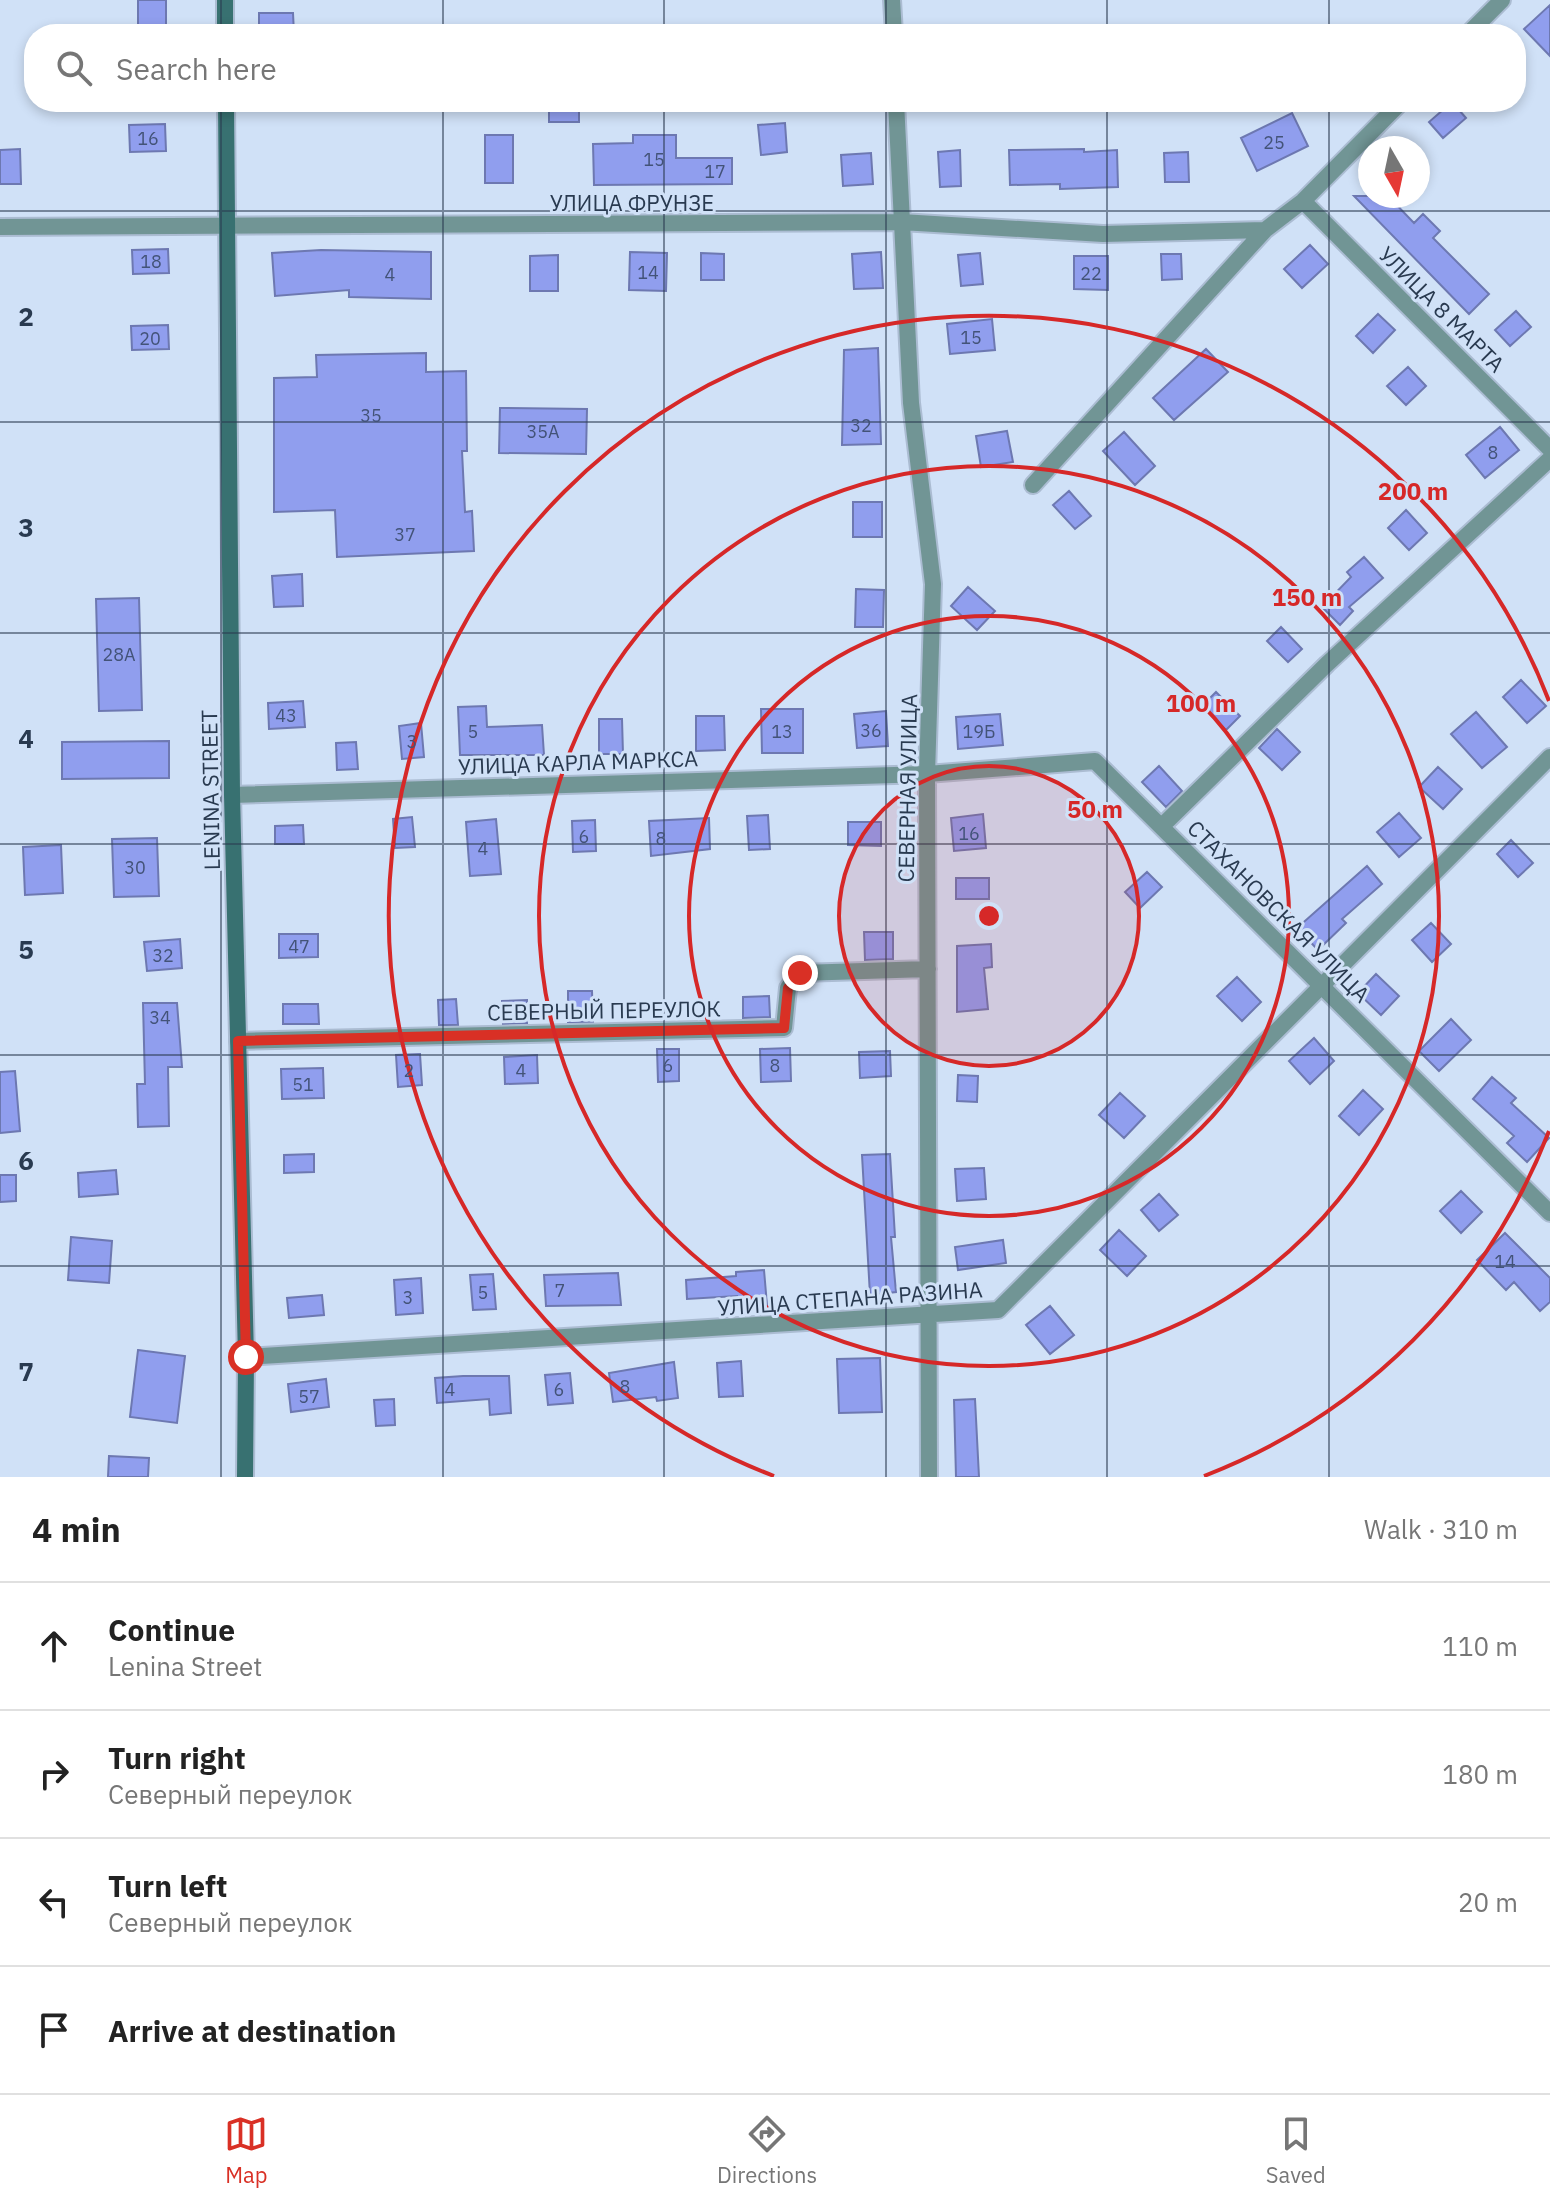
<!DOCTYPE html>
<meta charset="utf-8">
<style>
:root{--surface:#fff;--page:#f6f6f6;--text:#222;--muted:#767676;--line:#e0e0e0;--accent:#d93025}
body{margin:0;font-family:"IBM Plex Sans",sans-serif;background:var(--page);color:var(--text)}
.compass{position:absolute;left:1358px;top:136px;width:72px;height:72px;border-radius:50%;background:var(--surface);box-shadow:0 4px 12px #0003;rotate:171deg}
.stop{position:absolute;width:24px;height:24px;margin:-18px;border:6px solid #d93025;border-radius:50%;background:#fff}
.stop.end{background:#d93025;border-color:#fff;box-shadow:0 2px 8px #0008}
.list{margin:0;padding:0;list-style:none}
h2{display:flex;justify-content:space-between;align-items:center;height:104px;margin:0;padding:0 32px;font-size:34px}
h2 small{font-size:26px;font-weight:400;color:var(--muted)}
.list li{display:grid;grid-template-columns:52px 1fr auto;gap:24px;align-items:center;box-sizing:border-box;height:128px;padding:0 32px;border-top:2px solid var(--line)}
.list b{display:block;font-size:30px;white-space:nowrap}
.list p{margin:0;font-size:26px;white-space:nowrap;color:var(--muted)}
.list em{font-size:26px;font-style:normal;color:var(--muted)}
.icon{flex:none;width:44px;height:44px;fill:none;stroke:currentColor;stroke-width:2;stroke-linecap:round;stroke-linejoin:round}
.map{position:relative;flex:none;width:1550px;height:1477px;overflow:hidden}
.search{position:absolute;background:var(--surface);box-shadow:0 4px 12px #0003;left:24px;right:24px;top:24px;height:88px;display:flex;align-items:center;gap:20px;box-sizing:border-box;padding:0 28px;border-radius:32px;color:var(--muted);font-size:30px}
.sheet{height:616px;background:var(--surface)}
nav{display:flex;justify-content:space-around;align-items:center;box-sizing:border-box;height:112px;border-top:2px solid var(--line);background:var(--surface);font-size:22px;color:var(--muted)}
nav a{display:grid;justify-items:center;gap:4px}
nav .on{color:var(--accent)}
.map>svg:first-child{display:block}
.building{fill:#909eee;stroke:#6d78b1;stroke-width:2}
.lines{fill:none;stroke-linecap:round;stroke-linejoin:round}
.minor-casing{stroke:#abbcd2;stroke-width:20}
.secondary-casing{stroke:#abbcd2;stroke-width:20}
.minor{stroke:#719595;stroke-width:16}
.secondary{stroke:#387171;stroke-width:16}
.route{stroke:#d93025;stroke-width:10}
.grid{fill:none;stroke:#293a50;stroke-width:2;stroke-opacity:0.55}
.ring{fill:none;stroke:#d62828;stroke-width:4}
.labels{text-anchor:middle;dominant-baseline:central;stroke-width:6;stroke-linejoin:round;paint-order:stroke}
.number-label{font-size:18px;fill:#435378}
.street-label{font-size:22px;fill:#293a50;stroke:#d0e1f7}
.grid-label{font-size:26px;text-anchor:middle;font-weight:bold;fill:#293a50;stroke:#d0e1f7;stroke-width:6;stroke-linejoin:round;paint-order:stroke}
.centre{fill:#d62828;stroke:#d0e1f7;stroke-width:4}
.ring-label{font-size:24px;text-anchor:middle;font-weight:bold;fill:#d62828;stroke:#d0e1f7;stroke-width:6;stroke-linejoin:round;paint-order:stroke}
</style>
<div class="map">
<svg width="1550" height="1477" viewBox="0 0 1550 1477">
<rect width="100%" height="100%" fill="#d0e1f7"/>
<path class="building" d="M 138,0 L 166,0 L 166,34 L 138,34 Z
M 1550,5 L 1550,56 L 1524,29 Z
M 259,13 L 293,13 L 294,34 L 259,34 Z
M 549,102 L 579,102 L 579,122 L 549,122 Z
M 1452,102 L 1466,118 L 1443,138 L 1429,122 Z
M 1292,113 L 1308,146 L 1257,171 L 1241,138 Z
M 785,123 L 787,152 L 761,155 L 758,125 Z
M 165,124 L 166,151 L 130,152 L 129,125 Z
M 485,135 L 513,135 L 513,183 L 485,183 Z
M 633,135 L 676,135 L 676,158 L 732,158 L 732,184 L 594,185 L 593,144 L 633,143 Z
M 20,149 L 21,184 L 0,184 L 0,150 Z
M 1084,149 L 1084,152 L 1117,150 L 1118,187 L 1060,189 L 1060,184 L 1010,185 L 1009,150 Z
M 960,150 L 961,186 L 940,187 L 938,152 Z
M 1188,152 L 1189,182 L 1165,182 L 1164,153 Z
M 871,153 L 873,184 L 843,186 L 841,155 Z
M 1354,196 L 1388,196 L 1414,223 L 1423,214 L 1440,231 L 1433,238 L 1489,294 L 1469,314 Z
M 1310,245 L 1328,264 L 1302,288 L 1284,269 Z
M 168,249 L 169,273 L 133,274 L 132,250 Z
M 321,250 L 431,252 L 431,299 L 349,297 L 349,290 L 275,296 L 272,253 Z
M 630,252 L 667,253 L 666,291 L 629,290 Z
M 881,252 L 883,288 L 854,289 L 852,254 Z
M 701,253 L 724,254 L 724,280 L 701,280 Z
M 980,253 L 983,284 L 961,286 L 958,255 Z
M 1161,254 L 1181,254 L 1182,279 L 1162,280 Z
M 558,255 L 558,291 L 530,291 L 530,256 Z
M 1074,256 L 1108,256 L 1108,290 L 1074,289 Z
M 1516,311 L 1531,327 L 1510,346 L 1495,330 Z
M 1378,314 L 1395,330 L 1373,353 L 1356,336 Z
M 992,319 L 995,350 L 950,354 L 947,324 Z
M 168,325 L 169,349 L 132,350 L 131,326 Z
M 878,348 L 881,444 L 842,445 L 844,350 Z
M 1206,349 L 1228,372 L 1174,420 L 1153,398 Z
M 426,353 L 426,372 L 466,371 L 467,451 L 462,451 L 465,512 L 472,511 L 474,551 L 337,557 L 335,510 L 274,512 L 274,378 L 317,377 L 316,355 Z
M 1408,367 L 1426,386 L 1406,405 L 1387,386 Z
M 500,408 L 587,409 L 586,454 L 499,453 Z
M 1500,427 L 1519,450 L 1485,478 L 1466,455 Z
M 1007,431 L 1013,462 L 981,467 L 976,436 Z
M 1124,432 L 1155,466 L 1135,485 L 1103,451 Z
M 1069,491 L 1091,516 L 1075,529 L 1053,505 Z
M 853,502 L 882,502 L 882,537 L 853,537 Z
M 1406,510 L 1427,533 L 1409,550 L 1388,528 Z
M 1364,557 L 1383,578 L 1349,607 L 1353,611 L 1340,625 L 1322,607 L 1351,577 L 1347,572 Z
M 302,574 L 303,606 L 274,607 L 272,576 Z
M 968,587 L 995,611 L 977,630 L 951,606 Z
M 856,589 L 884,590 L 883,627 L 855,627 Z
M 139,598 L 142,710 L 99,711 L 96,599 Z
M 1281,627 L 1302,649 L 1288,662 L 1267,641 Z
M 1521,680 L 1546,706 L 1527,723 L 1503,697 Z
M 1216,692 L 1240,716 L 1226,730 L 1202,706 Z
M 303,701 L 305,727 L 269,729 L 268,703 Z
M 486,706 L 487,727 L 542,725 L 544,755 L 460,755 L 458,707 Z
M 761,709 L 803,709 L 803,753 L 762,753 Z
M 886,711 L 888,746 L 857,748 L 854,714 Z
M 1476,712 L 1507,747 L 1482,768 L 1451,734 Z
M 1000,714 L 1003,745 L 958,749 L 956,717 Z
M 696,716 L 724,716 L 725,750 L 696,751 Z
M 599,719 L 622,719 L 623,754 L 599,754 Z
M 421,723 L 424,757 L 402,759 L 399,726 Z
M 1277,729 L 1300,752 L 1282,770 L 1259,748 Z
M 169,741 L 169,778 L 62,779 L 62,742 Z
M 356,742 L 358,769 L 337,770 L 336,743 Z
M 1159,766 L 1182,791 L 1166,807 L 1142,782 Z
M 1438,767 L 1462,789 L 1443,809 L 1419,787 Z
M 1399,813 L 1421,838 L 1399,857 L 1377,832 Z
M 983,814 L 986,848 L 954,851 L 951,818 Z
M 768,815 L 770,849 L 749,850 L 747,816 Z
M 412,817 L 415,847 L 395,848 L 393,819 Z
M 709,818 L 710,849 L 651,856 L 649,821 Z
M 496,819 L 501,874 L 470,876 L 466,822 Z
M 595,820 L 596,851 L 573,852 L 572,821 Z
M 848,822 L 881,822 L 881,846 L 848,845 Z
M 303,825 L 304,844 L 275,844 L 275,826 Z
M 157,838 L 159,896 L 114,897 L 112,839 Z
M 1511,840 L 1533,863 L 1518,877 L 1497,854 Z
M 61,845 L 63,893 L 25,895 L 23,847 Z
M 1367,866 L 1382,884 L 1342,919 L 1346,923 L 1318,950 L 1297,928 Z
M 1147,872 L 1162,887 L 1140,908 L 1125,892 Z
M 956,878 L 989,878 L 989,899 L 956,899 Z
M 1431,923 L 1451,944 L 1432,962 L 1412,940 Z
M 864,932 L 893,932 L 893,959 L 865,960 Z
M 279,934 L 318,934 L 318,957 L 279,958 Z
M 180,939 L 182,968 L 147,971 L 144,942 Z
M 991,944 L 992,967 L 984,968 L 988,1009 L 957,1012 L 957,946 Z
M 1376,974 L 1399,996 L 1381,1015 L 1358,993 Z
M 1237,977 L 1261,1002 L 1242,1021 L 1217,996 Z
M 568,991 L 592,991 L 593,1022 L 568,1022 Z
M 769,996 L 770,1017 L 743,1018 L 743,997 Z
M 456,999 L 458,1025 L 439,1025 L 438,1000 Z
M 527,1000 L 527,1023 L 503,1024 L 502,1001 Z
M 143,1003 L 177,1003 L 182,1067 L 168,1067 L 169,1126 L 138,1127 L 137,1084 L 145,1084 Z
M 283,1004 L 318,1004 L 319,1024 L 283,1024 Z
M 1451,1019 L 1471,1040 L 1439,1071 L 1419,1051 Z
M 1314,1038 L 1334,1061 L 1310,1084 L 1289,1061 Z
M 790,1048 L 791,1081 L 761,1082 L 760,1049 Z
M 657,1049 L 679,1049 L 679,1081 L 658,1082 Z
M 890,1051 L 891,1076 L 860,1078 L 859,1052 Z
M 420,1054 L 422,1085 L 398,1087 L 396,1055 Z
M 537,1055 L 538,1083 L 505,1084 L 504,1057 Z
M 323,1068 L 324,1098 L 282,1099 L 281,1069 Z
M 15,1071 L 20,1131 L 0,1133 L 0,1072 Z
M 958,1075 L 978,1076 L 977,1102 L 957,1101 Z
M 1492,1077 L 1516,1098 L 1511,1103 L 1549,1138 L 1527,1162 L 1507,1143 L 1514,1136 L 1473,1099 Z
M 1363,1090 L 1383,1109 L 1359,1135 L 1339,1116 Z
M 1120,1093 L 1145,1116 L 1124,1138 L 1099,1115 Z
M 314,1154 L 314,1172 L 284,1173 L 284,1155 Z
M 890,1154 L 895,1237 L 891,1237 L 896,1292 L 870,1295 L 862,1155 Z
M 984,1168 L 986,1199 L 957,1201 L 955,1169 Z
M 116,1170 L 118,1194 L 79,1197 L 78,1173 Z
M 0,1175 L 16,1175 L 16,1201 L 0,1202 Z
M 1461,1191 L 1482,1212 L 1461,1233 L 1440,1211 Z
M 1159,1194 L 1178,1215 L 1159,1231 L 1141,1210 Z
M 1119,1230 L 1146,1256 L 1127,1276 L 1100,1250 Z
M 1505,1233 L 1550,1278 L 1550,1302 L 1540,1311 L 1514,1282 L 1506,1290 L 1477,1260 Z
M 71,1237 L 112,1241 L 109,1283 L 68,1280 Z
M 1003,1240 L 1006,1263 L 958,1270 L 955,1247 Z
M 764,1270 L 767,1305 L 738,1307 L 737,1296 L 687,1299 L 686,1280 L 736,1276 L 736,1272 Z
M 618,1273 L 621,1305 L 546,1306 L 544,1275 Z
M 493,1274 L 496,1309 L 473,1310 L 470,1275 Z
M 421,1278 L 423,1313 L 396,1315 L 394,1280 Z
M 322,1295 L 324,1315 L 289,1318 L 287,1298 Z
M 1050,1306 L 1074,1335 L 1050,1354 L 1026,1325 Z
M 138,1350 L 185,1356 L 177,1423 L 130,1417 Z
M 880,1358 L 882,1412 L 839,1413 L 837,1359 Z
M 741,1361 L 743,1396 L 719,1397 L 717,1363 Z
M 674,1362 L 678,1398 L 657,1401 L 656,1397 L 613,1402 L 609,1373 Z
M 570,1373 L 573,1403 L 548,1405 L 545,1375 Z
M 463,1376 L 509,1376 L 511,1413 L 490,1415 L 489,1399 L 437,1403 L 435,1378 Z
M 326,1379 L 329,1407 L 291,1412 L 288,1384 Z
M 394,1399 L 395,1425 L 376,1426 L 374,1400 Z
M 975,1399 L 979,1477 L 956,1477 L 954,1400 Z
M 109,1456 L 149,1458 L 148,1477 L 108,1477 Z"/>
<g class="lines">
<g class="minor-casing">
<path id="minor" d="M 892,0 L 894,34
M 1468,34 L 1502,0
M 896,102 L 911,403 L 933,584 L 927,774 L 929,1477
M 1303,201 L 1550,449
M 0,227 L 901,222 L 1103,234 L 1265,230
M 1033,485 L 1265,230 L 1303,201 L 1401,102
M 232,795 L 927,774 L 1095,761 L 1550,1213
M 1162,826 L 1327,664 L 1550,459
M 238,1041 L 784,1028 L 788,988 L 800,973 L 928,969
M 246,1357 L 998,1310 L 1550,757"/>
</g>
<g class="secondary-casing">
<path id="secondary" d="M 225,0 L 225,34
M 226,102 L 232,795 L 246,1357 L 245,1477"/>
</g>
<use href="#minor" class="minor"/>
<use href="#secondary" class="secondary"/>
</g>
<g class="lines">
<path class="route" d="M 246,1357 L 238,1041 L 784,1028 L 788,988 L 800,973"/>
</g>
<path class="grid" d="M 221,0 L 221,34M 443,0 L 443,34M 664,0 L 664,34M 886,0 L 886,34M 1107,0 L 1107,34M 1329,0 L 1329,34M 221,102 L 221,1477M 443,102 L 443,1477M 664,102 L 664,1477M 886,102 L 886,1477M 1107,102 L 1107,1477M 1329,102 L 1329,1477M 0,211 L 1550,211M 0,422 L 1550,422M 0,633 L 1550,633M 0,844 L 1550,844M 0,1055 L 1550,1055M 0,1266 L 1550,1266"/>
<circle cx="989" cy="916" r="150" fill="#d62828" fill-opacity=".12"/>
<g class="ring">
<circle cx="989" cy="916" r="150"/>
<circle cx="989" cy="916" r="300"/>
<circle cx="989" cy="916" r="450"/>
<path d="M1549 1131A600 600 0 0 1 1204 1476M774 1476A600 600 0 1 1 1549 701"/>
</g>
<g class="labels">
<g class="number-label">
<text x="148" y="138">16</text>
<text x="1274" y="142">25</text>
<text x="654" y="159">15</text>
<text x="715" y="171">17</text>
<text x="151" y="261">18</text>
<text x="648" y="272">14</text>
<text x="1091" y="273">22</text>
<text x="390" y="274">4</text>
<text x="971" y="337">15</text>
<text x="150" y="338">20</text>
<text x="371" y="415">35</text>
<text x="861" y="425">32</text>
<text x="543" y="431">35А</text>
<text x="1493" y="452">8</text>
<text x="405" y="534">37</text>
<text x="119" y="654">28А</text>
<text x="286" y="715">43</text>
<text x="871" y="730">36</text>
<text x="473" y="731">5</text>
<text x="782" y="731">13</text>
<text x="979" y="731">19Б</text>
<text x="412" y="741">3</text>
<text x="969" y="833">16</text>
<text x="584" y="836">6</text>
<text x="661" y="838">8</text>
<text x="483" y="848">4</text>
<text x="135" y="867">30</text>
<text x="299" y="946">47</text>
<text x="163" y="955">32</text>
<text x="160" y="1017">34</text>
<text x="668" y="1065">6</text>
<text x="775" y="1065">8</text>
<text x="409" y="1070">2</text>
<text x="521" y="1070">4</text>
<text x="303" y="1084">51</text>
<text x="1505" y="1261">14</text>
<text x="560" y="1290">7</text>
<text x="483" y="1292">5</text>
<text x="408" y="1297">3</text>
<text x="625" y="1386">8</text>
<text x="450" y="1389">4</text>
<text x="559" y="1389">6</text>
<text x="309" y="1396">57</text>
</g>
<g class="street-label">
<text x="632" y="202">УЛИЦА ФРУНЗЕ</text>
<text transform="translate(1442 309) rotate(45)">УЛИЦА 8 МАРТА</text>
<text transform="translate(578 762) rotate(-2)">УЛИЦА КАРЛА МАРКСА</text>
<text transform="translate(907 788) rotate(-89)">СЕВЕРНАЯ УЛИЦА</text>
<text transform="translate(210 790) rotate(-91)">LENINA STREET</text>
<text transform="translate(1279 911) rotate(45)">СТАХАНОВСКАЯ УЛИЦА</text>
<text transform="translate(604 1010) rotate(-1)">СЕВЕРНЫЙ ПЕРЕУЛОК</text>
<text transform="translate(850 1298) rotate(-4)">УЛИЦА СТЕПАНА РАЗИНА</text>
</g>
</g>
<g class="grid-label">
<text x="26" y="326">2</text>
<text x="26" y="537">3</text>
<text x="26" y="748">4</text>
<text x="26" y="959">5</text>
<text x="26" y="1170">6</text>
<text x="26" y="1381">7</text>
</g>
<circle cx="989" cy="916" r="12" class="centre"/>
<g class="ring-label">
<text x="1413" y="500">200 m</text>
<text x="1307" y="606">150 m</text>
<text x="1201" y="712">100 m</text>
<text x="1095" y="818">50 m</text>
</g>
</svg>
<svg class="compass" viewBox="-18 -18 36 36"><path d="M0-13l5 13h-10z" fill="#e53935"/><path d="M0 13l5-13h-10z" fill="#767676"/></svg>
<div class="stop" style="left:246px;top:1357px"></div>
<div class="stop end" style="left:800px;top:973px"></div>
<div class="search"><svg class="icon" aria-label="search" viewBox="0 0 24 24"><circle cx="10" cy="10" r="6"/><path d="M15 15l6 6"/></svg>Search here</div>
</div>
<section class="sheet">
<h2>4 min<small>Walk · 310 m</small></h2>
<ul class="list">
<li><svg class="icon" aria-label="ahead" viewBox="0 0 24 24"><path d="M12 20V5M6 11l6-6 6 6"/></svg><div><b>Continue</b><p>Lenina Street</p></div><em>110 m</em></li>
<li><svg class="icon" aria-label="right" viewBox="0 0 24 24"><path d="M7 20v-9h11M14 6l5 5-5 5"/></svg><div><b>Turn right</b><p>Северный переулок</p></div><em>180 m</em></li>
<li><svg class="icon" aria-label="left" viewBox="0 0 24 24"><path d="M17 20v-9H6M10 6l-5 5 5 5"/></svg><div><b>Turn left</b><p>Северный переулок</p></div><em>20 m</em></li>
<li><svg class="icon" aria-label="arrive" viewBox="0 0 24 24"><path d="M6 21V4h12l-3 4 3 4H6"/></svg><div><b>Arrive at destination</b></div></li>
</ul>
</section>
<nav>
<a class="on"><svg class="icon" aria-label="map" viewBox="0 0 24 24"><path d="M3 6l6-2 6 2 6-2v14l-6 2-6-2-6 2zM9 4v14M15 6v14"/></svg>Map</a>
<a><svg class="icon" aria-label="directions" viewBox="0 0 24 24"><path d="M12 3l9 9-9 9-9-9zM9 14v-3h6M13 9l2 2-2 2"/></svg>Directions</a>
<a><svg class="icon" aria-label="saved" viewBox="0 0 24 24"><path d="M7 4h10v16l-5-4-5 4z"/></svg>Saved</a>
</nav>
